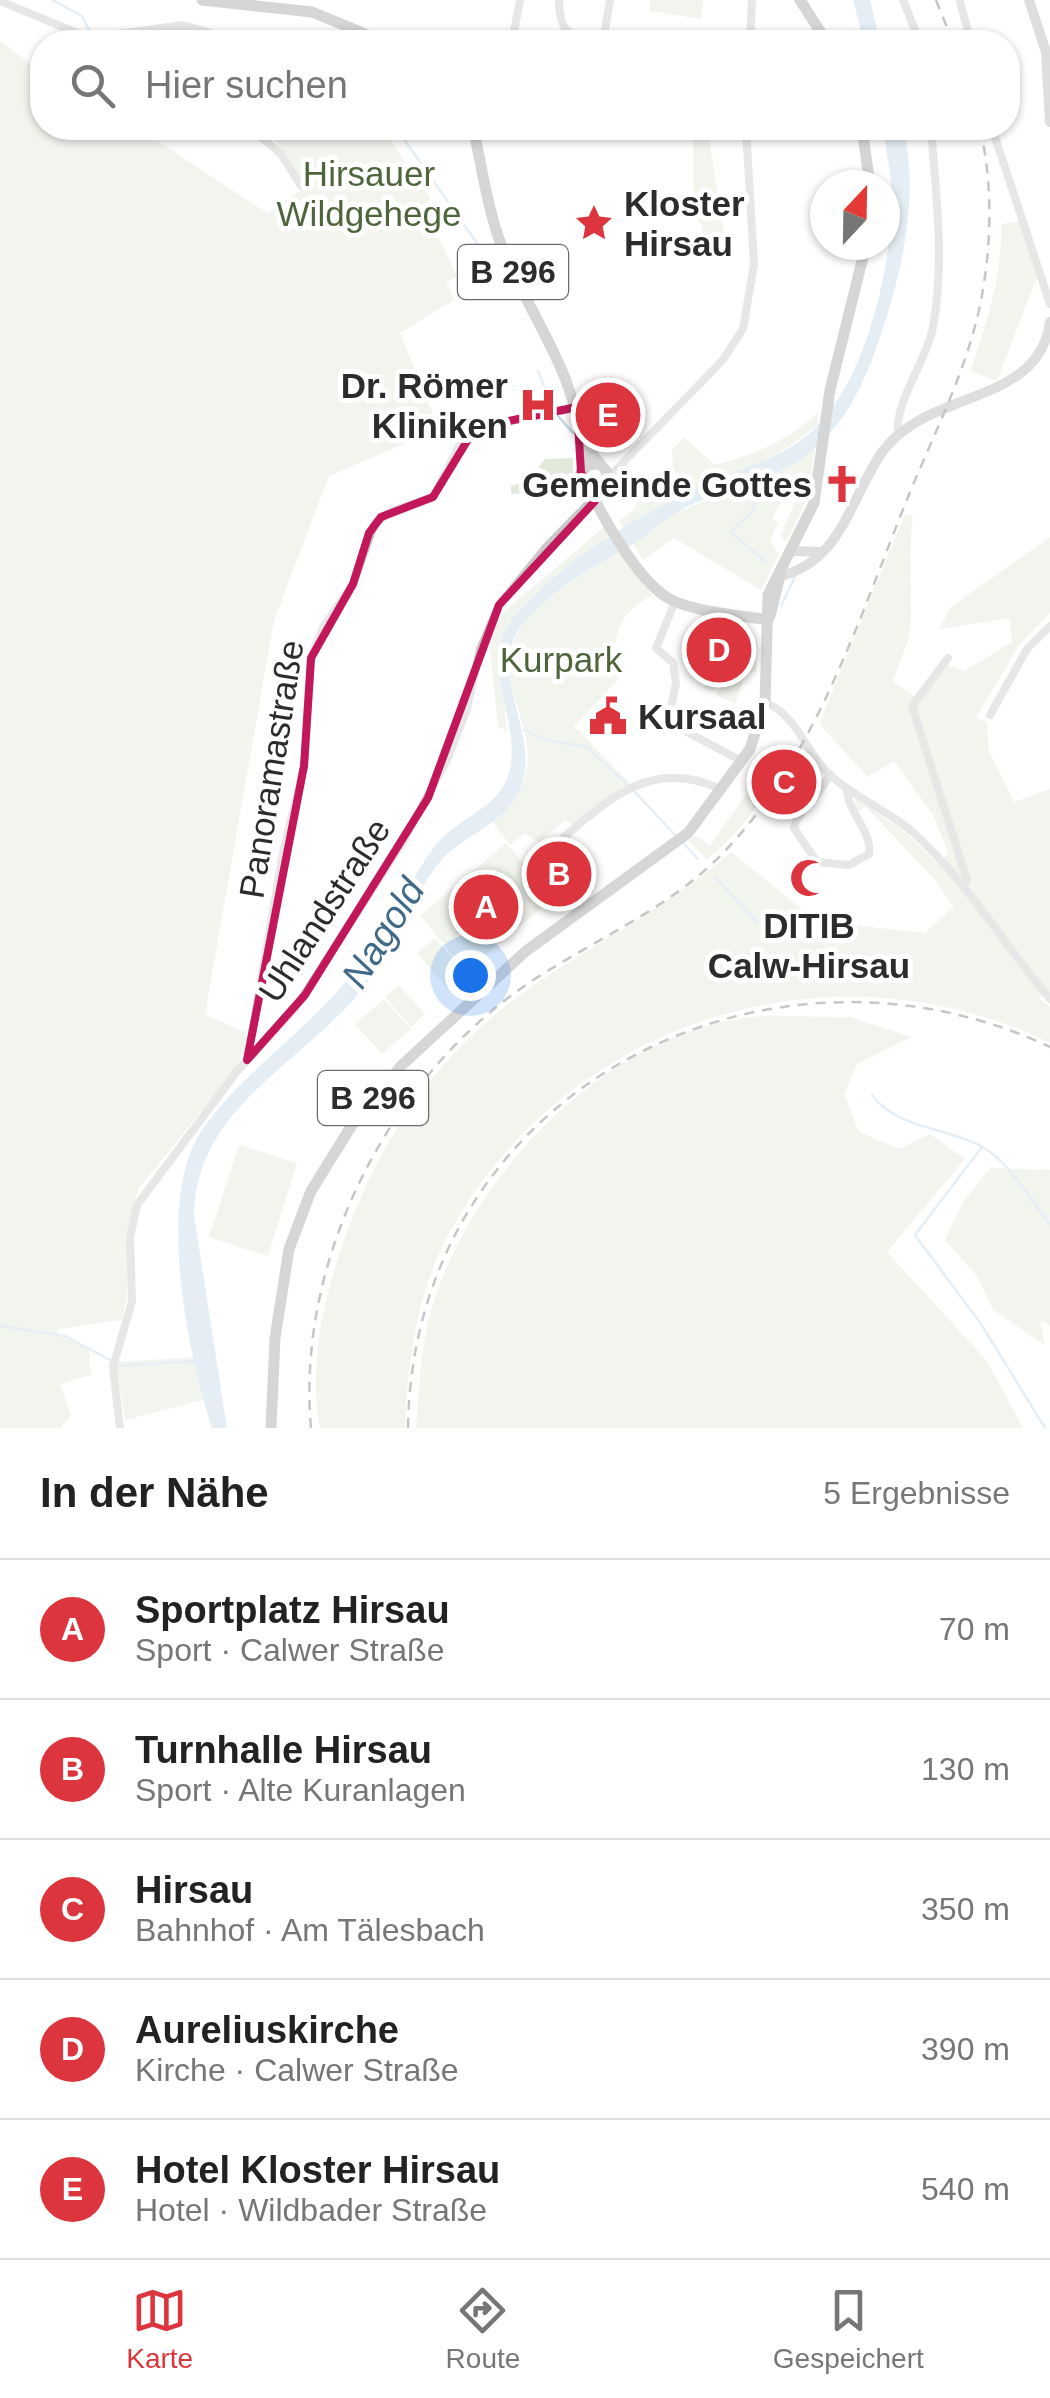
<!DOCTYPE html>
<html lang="de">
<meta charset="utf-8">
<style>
:root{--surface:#fff;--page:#f6f6f6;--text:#222;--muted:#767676;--line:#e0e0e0;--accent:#dc353d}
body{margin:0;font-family:Helvetica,sans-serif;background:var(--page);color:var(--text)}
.compass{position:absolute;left:810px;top:170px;width:90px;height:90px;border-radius:50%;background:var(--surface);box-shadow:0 2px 8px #0004;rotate:22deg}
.you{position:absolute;left:470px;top:975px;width:35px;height:35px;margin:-25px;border:8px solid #fff;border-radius:50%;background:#1a73e8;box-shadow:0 0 0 15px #1a73e833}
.badge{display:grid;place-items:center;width:65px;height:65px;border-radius:50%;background:var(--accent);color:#fff;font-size:32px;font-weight:700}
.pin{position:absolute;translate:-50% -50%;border:5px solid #fff;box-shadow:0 2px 10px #0006}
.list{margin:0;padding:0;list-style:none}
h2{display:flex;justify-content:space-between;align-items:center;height:130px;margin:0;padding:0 40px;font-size:42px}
h2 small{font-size:32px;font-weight:400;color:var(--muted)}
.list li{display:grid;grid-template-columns:65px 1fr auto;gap:30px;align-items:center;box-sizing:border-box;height:140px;padding:0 40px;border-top:2px solid var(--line)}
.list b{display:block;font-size:38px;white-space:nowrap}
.list p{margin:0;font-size:32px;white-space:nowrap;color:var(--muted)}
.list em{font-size:32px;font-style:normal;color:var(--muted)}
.icon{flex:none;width:55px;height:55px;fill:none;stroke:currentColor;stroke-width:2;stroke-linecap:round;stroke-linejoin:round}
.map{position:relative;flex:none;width:1050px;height:1428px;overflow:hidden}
.search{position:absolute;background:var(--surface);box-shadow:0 2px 8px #0004;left:30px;right:30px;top:30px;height:110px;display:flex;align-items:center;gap:25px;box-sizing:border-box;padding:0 35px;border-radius:40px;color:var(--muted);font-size:38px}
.sheet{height:830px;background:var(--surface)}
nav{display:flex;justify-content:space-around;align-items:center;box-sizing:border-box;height:140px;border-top:2px solid var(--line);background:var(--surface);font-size:28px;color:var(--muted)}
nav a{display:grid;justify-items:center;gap:5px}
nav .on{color:var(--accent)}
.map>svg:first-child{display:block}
.green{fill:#e2e9da}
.water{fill:#c6dae9}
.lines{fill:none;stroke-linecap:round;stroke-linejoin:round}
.stream{stroke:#c6dae9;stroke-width:2.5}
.minor{stroke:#c9c9c9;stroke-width:8}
.secondary{stroke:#b6b6b6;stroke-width:10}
.primary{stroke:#a4a4a4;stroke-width:11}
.rail{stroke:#818181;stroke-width:2.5;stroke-dasharray:10 8;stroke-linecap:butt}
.marked{fill:none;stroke:#c2185b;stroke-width:8;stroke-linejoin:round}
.labels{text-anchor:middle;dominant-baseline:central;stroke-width:10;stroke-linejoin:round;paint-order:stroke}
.shield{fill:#fff;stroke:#6b6b6b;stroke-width:2.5}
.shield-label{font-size:32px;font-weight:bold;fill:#2c2c2c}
.park-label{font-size:35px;fill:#4e653c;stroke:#fff}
.poi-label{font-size:35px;font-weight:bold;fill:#2c2c2c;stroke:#fff;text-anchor:start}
.street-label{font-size:35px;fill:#2c2c2c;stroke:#fff}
.water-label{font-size:38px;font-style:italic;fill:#3f6a89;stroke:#fff}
</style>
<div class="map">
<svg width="1050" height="1428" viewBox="0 0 1050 1428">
<rect width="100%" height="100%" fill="#fff"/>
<path class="green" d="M 650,0 L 703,0 L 701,19 L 650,11 Z
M 0,41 L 42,73 L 42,128 L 138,128 L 267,213 L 306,187 L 276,141 L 260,128 L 375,128 L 387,136 L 431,199 L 418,211 L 433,226 L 457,276 L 447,282 L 454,300 L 400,333 L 439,429 L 329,476 L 274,620 L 205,1014 L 250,1035 L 235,1070 L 140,1187 C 119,1232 134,1274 122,1320 L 58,1329 L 58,1334 L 89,1350 L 91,1375 L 60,1384 L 71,1415 L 61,1428 L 0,1428 Z
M 693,140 L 709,140 L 725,239 L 722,252 L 697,252 L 703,228 L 694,215 Z
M 1019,222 L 1022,232 L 1027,231 L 1038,274 L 997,381 L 970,371 C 987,324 1003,273 1001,224 Z
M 818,412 L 818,424 C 763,474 685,487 624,528 L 619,521 L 636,508 L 635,501 L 679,486 L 681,478 L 673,470 L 672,450 L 684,437 L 715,465 C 753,455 790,440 818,412 Z
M 815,447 L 808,497 L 786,543 L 781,535 L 801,487 L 791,484 L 772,519 L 778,522 L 770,541 L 779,555 L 761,590 L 674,538 L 643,560 L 633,544 L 670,515 L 782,469 Z
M 573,458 L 574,481 L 549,492 L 511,494 L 511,486 L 528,481 L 545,459 Z
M 905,514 L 913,517 C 907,557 913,589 910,628 C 908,646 898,665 893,682 L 915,696 L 941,662 L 964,671 L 1012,642 L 1010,618 L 939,629 L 951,607 L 1050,537 L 1050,613 L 1019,645 L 976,718 L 987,722 L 989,752 L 1014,802 L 1050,789 L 1050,992 L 1038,997 L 1050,1007 L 1050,1043 C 833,937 568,1019 451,1230 C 417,1291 408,1360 405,1428 L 320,1428 C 309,1369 322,1305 341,1249 C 376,1146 433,1057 523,993 C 591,944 667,908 731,852 L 817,921 L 925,933 L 953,907 L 936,881 L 866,807 L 856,813 L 855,798 L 903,830 L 938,864 L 948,852 L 933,815 L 894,761 L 868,777 L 819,724 Z
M 604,527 L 609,535 L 508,624 L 499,647 L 507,731 L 498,727 L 489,641 L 499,616 Z
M 620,551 L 652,595 C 615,616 618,632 611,669 L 619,679 L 574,726 L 630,783 L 573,825 L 565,820 L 539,842 L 525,833 L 510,845 L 493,822 C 571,754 490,701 514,641 C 529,602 586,573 620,551 Z
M 757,639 L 756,672 L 727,675 L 744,678 L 735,704 L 716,695 L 726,667 L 722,666 L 715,691 L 704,688 L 713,663 L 704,659 L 705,654 L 729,661 L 733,647 L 742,650 L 746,641 Z
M 790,745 L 795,749 C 769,789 745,829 707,860 L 689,841 L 695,835 L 710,846 L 757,779 Z
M 506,843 L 553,898 L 467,971 L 420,916 Z
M 435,938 L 465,973 L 447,988 L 417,953 Z
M 399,985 L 425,1014 L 411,1027 L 385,997 Z
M 384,999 L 411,1029 L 382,1054 L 355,1024 Z
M 850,1017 L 911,1037 L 857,1064 L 844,1094 L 859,1132 L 899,1149 L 930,1134 L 965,1159 L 887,1252 L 987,1361 L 1023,1428 L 416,1428 C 419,1393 420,1356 428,1322 C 462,1185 599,1038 743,1018 C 777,1013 815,1018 850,1017 Z
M 239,1145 L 297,1163 L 268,1256 L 209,1237 Z
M 990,1168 L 1050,1170 L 1050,1326 L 1040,1319 L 1045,1345 L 993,1310 L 977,1276 L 945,1240 L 962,1204 Z
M 195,1357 L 203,1400 L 125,1420 L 116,1362 Z"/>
<path class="water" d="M 853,0 L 870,0 L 880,42 L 864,42 Z
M 883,128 L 903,128 C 917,182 907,246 892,299 C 875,355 858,412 812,451 C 779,478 733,487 695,503 C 670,513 654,531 632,545 C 595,566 549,591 522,625 C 481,678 556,750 510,806 C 491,829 457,840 439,863 C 408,902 392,952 360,992 C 301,1064 195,1109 194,1215 L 227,1428 L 212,1428 C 188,1353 154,1195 204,1127 C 241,1076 293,1040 335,994 C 376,950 400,894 435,846 C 454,821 494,809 506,781 C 529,729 472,663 515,616 C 568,556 643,511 716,480 C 744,468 771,460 797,443 C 863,399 890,276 892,200 C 892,177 886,151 883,128 Z"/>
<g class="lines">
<path class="stream" d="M 52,0 L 82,16 L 91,34
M 190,42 L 192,37
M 396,128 L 479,246
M 538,371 L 552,405
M 558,416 L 573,433
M 735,536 L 731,531 L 754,510 L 756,480
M 737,537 L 766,562
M 781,606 L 795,577
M 524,730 L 546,740 L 587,747 L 628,785
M 634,791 L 676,836
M 682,842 L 698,859
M 716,878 L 758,923
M 872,1095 C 897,1129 947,1127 983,1147 C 1009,1162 1031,1201 1050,1224
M 982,1147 L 915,1235 L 981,1324 L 1045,1428
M 0,1326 L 65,1336 L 110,1360
M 117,1366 L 197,1361"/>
<path class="minor" d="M 559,0 C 560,38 570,33 604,42
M 903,0 L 920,42
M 0,1 L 89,38 L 183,25 L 235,40 L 309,42
M 960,2 L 971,42
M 178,42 L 183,25
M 512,42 L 520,0
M 603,42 L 610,0
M 750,42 L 752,0
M 250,128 L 281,154 L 301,186
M 992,128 L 1050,304
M 898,436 C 894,401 926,363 933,327 C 945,261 936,194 931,128
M 607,479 L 722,361 L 743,329 L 754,264 L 746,128
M 675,602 L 656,648 L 673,663 L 676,683 L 668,722 L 736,758
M 948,658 L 912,706 L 967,880 L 964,885
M 765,703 C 792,711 804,745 821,765 C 846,796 890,809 919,838 C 970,886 1005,946 1050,999
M 990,715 L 1027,649 L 1050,626
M 830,774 C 821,795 799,807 794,828 L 817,862 L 849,865 L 869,854 C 873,832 847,812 847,789
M 547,852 C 600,807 648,753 722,790
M 247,1060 L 283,853 L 304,766 L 311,658 L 323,627 L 353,584 L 375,523 L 391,511 L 433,497 L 465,434 L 475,428 L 574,408
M 120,1428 L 113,1367 L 132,1301 L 130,1238 L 137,1205 L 238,1070 L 294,1010 L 403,842 L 447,760 L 467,709 L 480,649 L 499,605 L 546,547 L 586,506 L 602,497"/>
<path class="secondary" d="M 1029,0 L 1046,52 L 1050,122
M 793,551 L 822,552
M 780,576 C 843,561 850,497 883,451 C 930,388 1039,406 1050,322"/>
<path class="primary" d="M 202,0 L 312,12 L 385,42
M 800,0 L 827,42
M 473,128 C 482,165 486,203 499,239 C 533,327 577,366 585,467
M 862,128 L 870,185
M 585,445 L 607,472 L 604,484 L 592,489 L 583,483 L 581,473 L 588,465 L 598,464
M 589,488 C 604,520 642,588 674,601 C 702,613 738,615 768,620
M 770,616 L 780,576
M 271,1428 L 275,1338 L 289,1249 L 311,1191 L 352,1125 L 402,1065 L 526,951 L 688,833 L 750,749 L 765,703 L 768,595 L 814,503 L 830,390 L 866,245"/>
<path class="rail" d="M 936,0 L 953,42
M 311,1428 C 296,1261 387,1082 523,987 C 588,942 667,911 722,854 C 817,757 860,615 910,492 C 937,427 972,359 983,289 C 992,236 992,180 980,128
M 408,1428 C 412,1097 760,911 1050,1047"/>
</g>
<path d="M0 0H1050V1428H0ZM 577,407 L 581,472 L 595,501 L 499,605 L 428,798 L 305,995 L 247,1060 L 304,766 L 311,658 L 353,584 L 369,533 L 381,517 L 433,497 L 475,428 Z" fill="#fff" fill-opacity=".55" fill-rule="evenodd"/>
<path class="marked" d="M 577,407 L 581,472 L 595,501 L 499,605 L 428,798 L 305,995 L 247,1060 L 304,766 L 311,658 L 353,584 L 369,533 L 381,517 L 433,497 L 475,428 Z"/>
<defs>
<g id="sight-bare" transform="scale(3)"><path d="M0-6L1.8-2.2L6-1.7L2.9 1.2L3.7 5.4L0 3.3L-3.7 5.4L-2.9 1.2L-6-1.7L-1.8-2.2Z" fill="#dc353d" stroke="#fff" stroke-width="2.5" paint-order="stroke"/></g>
<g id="hospital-bare" transform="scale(3)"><path d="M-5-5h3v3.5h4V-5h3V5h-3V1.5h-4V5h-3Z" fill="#dc353d" stroke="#fff" stroke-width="2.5" paint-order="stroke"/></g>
<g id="church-bare" transform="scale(3)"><path d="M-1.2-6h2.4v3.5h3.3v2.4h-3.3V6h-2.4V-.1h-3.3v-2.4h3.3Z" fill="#dc353d" stroke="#fff" stroke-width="2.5" paint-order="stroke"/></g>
<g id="civic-bare" transform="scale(3)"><path d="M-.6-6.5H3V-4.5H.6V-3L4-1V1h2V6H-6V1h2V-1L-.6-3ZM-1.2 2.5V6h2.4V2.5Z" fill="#dc353d" stroke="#fff" stroke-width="2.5" paint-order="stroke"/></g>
<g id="mosque-bare" transform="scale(3)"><path d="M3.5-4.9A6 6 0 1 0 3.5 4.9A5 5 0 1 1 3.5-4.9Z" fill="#dc353d" stroke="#fff" stroke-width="2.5" paint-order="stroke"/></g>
</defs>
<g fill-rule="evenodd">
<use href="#sight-bare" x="594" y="223"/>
<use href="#hospital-bare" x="538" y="405"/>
<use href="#church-bare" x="842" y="484"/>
<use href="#civic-bare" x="608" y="716"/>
<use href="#mosque-bare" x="809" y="878"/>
</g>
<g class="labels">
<g class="shield">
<rect x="458" y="245" width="110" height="54" rx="8"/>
<rect x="318" y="1071" width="110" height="54" rx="8"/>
</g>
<g class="shield-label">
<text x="513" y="272">B 296</text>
<text x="373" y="1098">B 296</text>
</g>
<g class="park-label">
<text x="369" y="173">Hirsauer<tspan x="369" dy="40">Wildgehege</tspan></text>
<text x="561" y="659">Kurpark</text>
</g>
<g class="poi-label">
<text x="624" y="203">Kloster<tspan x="624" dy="40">Hirsau</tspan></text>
<text x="508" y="385" text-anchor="end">Dr. Römer<tspan x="508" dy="40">Kliniken</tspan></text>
<text x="812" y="484" text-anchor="end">Gemeinde Gottes</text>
<text x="638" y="716">Kursaal</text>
<text x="809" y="925" text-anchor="middle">DITIB<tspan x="809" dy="40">Calw-Hirsau</tspan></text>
</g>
<g class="street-label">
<text transform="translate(271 769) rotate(-81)">Panoramastraße</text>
<text transform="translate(324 910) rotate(-57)">Uhlandstraße</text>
</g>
<g class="water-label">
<text transform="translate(383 933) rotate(-58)">Nagold</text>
</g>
</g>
</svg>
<svg class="compass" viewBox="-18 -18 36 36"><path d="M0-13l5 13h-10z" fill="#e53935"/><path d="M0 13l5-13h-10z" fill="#767676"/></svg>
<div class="you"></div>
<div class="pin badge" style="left:486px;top:907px">A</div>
<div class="pin badge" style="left:559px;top:874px">B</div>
<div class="pin badge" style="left:784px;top:782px">C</div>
<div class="pin badge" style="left:719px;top:650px">D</div>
<div class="pin badge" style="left:608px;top:415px">E</div>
<div class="search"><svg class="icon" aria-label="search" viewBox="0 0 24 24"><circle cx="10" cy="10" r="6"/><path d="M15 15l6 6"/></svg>Hier suchen</div>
</div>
<section class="sheet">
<h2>In der Nähe<small>5 Ergebnisse</small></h2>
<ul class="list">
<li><span class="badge">A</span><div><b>Sportplatz Hirsau</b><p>Sport · Calwer Straße</p></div><em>70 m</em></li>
<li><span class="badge">B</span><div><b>Turnhalle Hirsau</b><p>Sport · Alte Kuranlagen</p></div><em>130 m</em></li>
<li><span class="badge">C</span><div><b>Hirsau</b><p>Bahnhof · Am Tälesbach</p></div><em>350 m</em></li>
<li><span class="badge">D</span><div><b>Aureliuskirche</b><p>Kirche · Calwer Straße</p></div><em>390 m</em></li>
<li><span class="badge">E</span><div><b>Hotel Kloster Hirsau</b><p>Hotel · Wildbader Straße</p></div><em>540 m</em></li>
</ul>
</section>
<nav>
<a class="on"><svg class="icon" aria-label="map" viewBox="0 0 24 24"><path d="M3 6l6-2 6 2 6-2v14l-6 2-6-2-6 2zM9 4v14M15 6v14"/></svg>Karte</a>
<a><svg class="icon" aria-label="directions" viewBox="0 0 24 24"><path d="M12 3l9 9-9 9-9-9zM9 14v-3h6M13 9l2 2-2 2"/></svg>Route</a>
<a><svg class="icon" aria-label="saved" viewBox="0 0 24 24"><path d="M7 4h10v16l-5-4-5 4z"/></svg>Gespeichert</a>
</nav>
